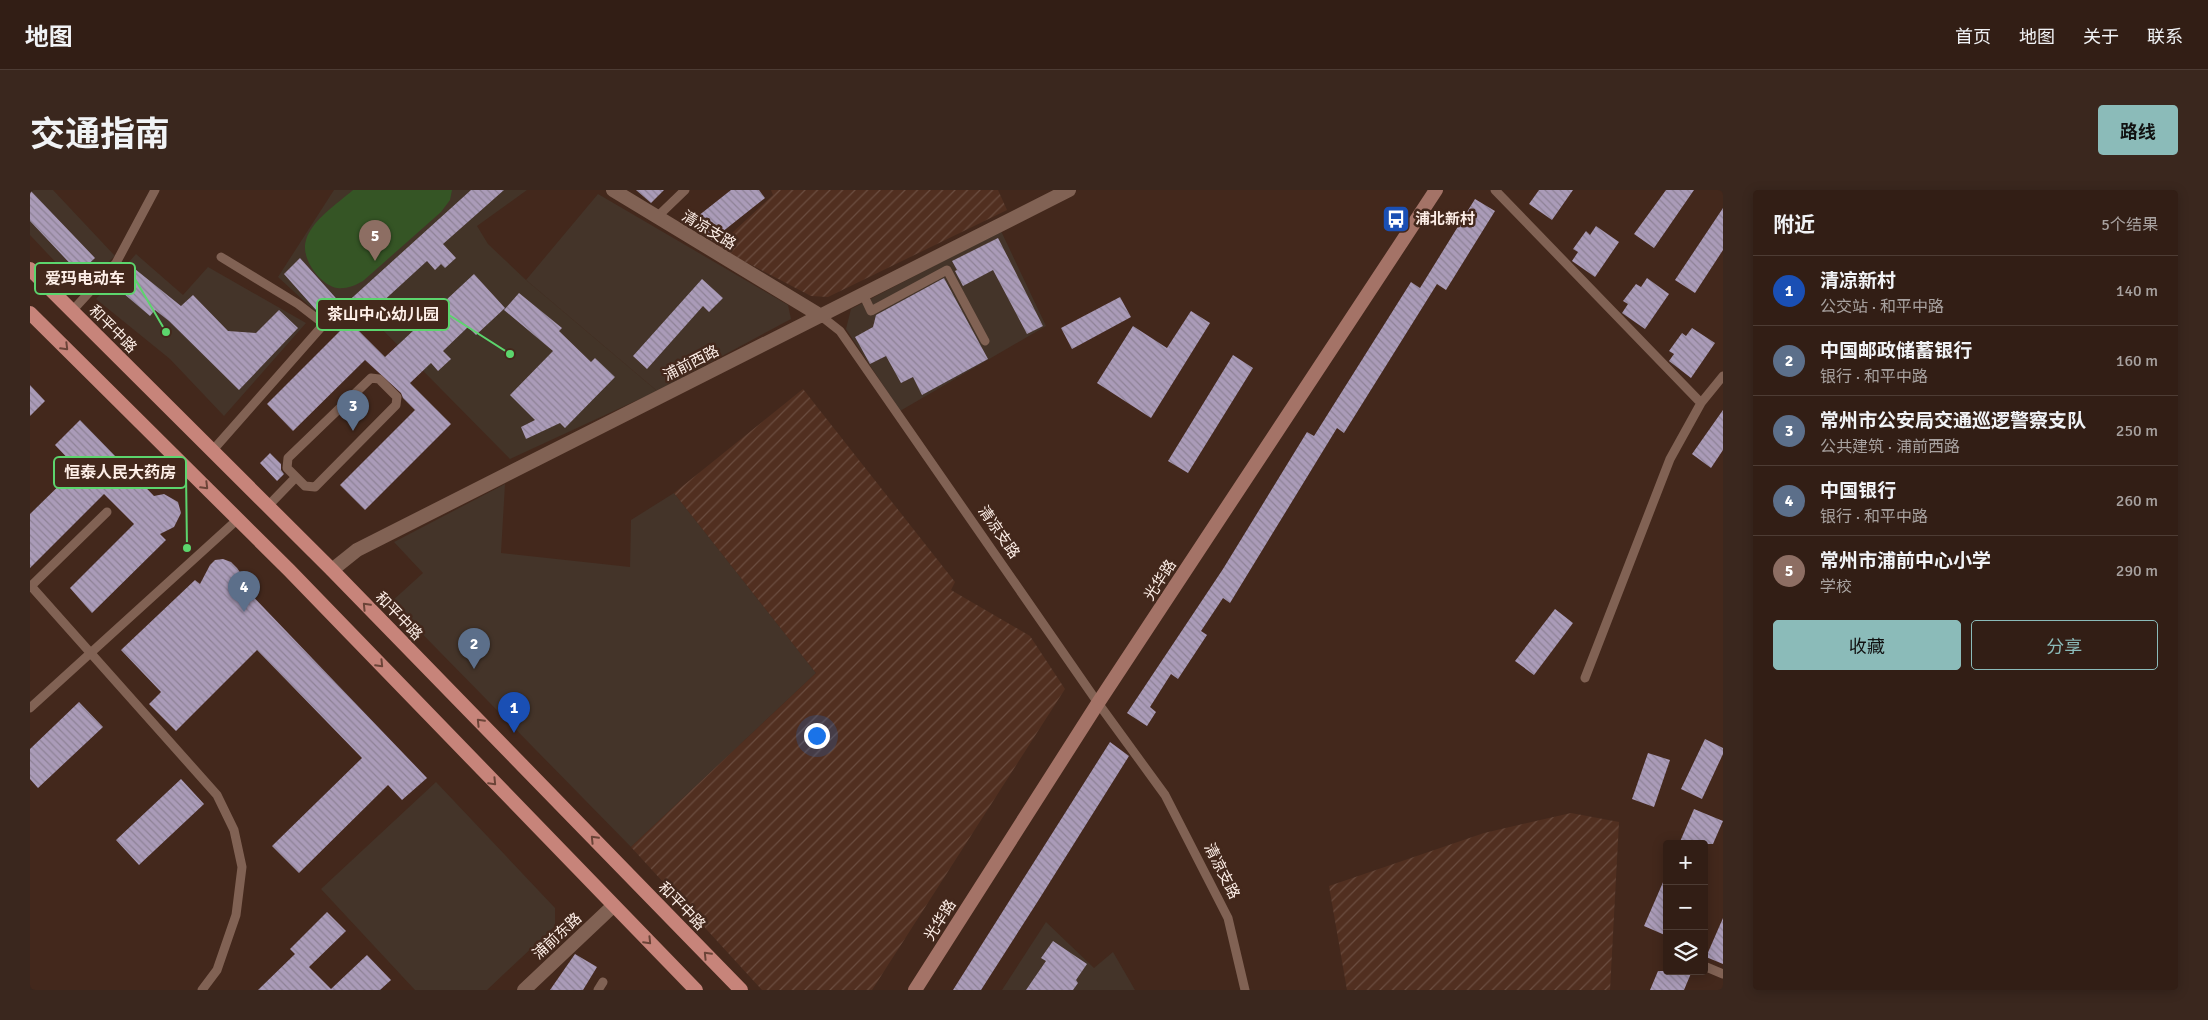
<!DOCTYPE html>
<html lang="zh">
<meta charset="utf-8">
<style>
:root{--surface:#321e15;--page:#3a271e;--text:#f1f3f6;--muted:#a8a2a0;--line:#4d3c34;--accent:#8bbbb9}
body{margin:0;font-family:Signika,"Noto Sans SC",sans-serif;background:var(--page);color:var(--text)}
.controls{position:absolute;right:15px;bottom:15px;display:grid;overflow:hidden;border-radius:5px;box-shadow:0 2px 12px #0003}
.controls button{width:45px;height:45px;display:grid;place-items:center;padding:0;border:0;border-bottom:1px solid var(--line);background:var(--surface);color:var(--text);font:25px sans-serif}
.you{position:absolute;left:786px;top:545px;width:18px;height:18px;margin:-12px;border:4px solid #fff;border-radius:50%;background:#1a73e8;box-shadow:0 0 0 8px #1a73e833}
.badge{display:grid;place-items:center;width:32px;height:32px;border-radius:50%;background:var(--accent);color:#fff;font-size:16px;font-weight:700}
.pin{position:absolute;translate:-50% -41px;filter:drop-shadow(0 1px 2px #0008)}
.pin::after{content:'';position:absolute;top:26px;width:18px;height:15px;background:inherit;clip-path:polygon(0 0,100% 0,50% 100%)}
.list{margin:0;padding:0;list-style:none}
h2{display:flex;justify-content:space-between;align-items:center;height:65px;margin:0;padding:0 20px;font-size:21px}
h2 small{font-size:16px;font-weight:400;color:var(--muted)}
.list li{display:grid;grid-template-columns:32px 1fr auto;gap:15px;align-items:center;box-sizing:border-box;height:70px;padding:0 20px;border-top:1px solid var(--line)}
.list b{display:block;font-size:19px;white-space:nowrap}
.list p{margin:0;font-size:16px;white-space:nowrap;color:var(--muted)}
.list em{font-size:16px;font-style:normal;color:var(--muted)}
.actions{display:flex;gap:10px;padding:15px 20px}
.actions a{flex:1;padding:11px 0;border:1px solid var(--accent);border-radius:5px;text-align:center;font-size:18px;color:var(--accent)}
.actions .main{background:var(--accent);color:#111}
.icon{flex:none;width:28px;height:28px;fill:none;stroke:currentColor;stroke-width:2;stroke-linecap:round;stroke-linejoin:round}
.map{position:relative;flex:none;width:1693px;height:800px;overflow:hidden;border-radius:5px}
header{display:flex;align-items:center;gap:30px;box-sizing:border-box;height:70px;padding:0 25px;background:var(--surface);border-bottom:1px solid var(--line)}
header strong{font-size:24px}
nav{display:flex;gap:28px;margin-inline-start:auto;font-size:18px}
.intro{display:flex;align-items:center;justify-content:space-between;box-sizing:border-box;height:120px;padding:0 30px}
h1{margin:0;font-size:35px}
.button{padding:12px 22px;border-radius:5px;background:var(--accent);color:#111;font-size:18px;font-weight:700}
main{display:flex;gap:30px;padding:0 30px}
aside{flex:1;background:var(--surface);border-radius:5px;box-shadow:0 2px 12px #0003}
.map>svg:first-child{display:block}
.commercial{fill:#443429}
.industrial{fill:url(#industrial-furrows)}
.education{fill:#433428}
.pitch{fill:#355525}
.building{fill:url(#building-back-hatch)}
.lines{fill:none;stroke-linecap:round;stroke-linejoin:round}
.service{stroke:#816254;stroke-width:9}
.minor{stroke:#816254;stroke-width:14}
.secondary{stroke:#a47367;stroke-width:14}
.primary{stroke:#c7847a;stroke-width:14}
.oneway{stroke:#6b4438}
.labels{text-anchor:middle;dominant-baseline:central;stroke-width:5;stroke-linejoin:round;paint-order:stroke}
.poi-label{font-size:15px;font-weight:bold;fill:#fdeee7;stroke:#43281c;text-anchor:start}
.street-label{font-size:15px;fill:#fdeee7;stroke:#43281c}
.leader{fill:none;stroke:#5cd56d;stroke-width:2}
.callout-dot{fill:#5cd56d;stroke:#43281c;stroke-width:2}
.callout{fill:#43281c;stroke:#5cd56d;stroke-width:2}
.callout-label{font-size:16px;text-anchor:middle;font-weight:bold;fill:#fdeee7}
</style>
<header>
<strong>地图</strong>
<nav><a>首页</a><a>地图</a><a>关于</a><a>联系</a></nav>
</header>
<div class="intro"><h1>交通指南</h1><a class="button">路线</a></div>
<main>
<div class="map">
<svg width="1693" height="800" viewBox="0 0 1693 800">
<defs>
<pattern id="industrial-furrows" width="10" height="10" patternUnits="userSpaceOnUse" patternTransform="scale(1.25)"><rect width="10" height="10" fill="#512f20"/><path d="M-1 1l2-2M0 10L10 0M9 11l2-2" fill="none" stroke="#6b4d40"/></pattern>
<pattern id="building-back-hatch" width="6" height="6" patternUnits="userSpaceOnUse" patternTransform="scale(1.25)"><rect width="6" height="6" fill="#aa9bb8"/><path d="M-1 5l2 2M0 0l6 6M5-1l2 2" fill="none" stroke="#8e8296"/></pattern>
</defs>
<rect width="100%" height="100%" fill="#43281c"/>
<path class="commercial" d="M 0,0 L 23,0 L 85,66 L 50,98 L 0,45 Z
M 568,4 L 758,115 L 761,129 L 627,201 L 496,90 Z
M 971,41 L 1016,136 L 870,221 L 816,139 L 821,119 Z
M 106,64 L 153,105 L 178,77 L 276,133 L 194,226 L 140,169 L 66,109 Z
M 475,294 L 471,363 L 600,377 L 601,330 L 644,303 L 786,483 L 601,657 L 361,412 L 393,383 L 364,352 Z
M 406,592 L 525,718 L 525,736 L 457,800 L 385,800 L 291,699 Z
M 1016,732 L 1064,778 L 1083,762 L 1105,800 L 972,800 Z"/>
<path class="industrial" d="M 741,0 L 968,0 L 977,20 L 798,107 L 781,106 L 687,57 L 743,5 Z
M 773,199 L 925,392 L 921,400 L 1000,446 L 1035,499 L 842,800 L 732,800 L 601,657 L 786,483 L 644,303 Z
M 1541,623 L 1589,632 L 1580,800 L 1317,800 L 1299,696 L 1454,643 Z"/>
<path class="education" d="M 304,0 L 497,0 L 447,36 L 458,54 L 496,90 L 627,201 L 480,269 L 341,128 L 314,148 L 248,87 Z"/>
<path class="pitch" d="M 323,0 L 422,0 L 420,10 L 411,22 L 333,91 C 324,96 317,99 307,98 C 290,95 270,68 276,50 C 282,30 307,14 323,0 Z"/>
<path class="building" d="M 0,0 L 65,68 L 49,83 L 0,31 Z
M 441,0 L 474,0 L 413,54 L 426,68 L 415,78 L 411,74 L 405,80 L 397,71 L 325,137 L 355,167 L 444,84 L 475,118 L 446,145 L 438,137 L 413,161 L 421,169 L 408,181 L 401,173 L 380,193 L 421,234 L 335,320 L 310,295 L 385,220 L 373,208 L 371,203 L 335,170 L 263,241 L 237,214 L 311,140 L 292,119 L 289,122 L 286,120 L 254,84 L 270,68 L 313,116 Z
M 606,0 L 634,0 L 621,13 Z
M 701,0 L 729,0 L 735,8 L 682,50 L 676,46 L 663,30 Z
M 1509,0 L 1543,0 L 1522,30 L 1499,14 Z
M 1636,0 L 1664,0 L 1624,58 L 1604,44 Z
M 1445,9 L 1465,21 L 1416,100 L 1407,94 L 1314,243 L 1307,238 L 1200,413 L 1193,408 L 1171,441 L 1177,445 L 1148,489 L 1141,484 L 1120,517 L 1126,522 L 1117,536 L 1097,523 L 1193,379 L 1277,242 L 1284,246 L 1381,92 L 1390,98 Z
M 1693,18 L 1693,60 L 1665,103 L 1645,90 Z
M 1566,36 L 1589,52 L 1565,87 L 1542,71 L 1548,62 L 1543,59 L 1556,41 L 1560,45 Z
M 968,48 L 1013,136 L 997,144 L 963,80 L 933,96 L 925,81 L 927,80 L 922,71 Z
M 100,75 L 151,116 L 163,105 L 198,141 L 226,143 L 249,120 L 268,138 L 209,200 L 139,131 L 125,120 L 120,126 L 93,103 L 98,97 L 89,89 Z
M 914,88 L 958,169 L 892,205 L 883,187 L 871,193 L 856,166 L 840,174 L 825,147 L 843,137 L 846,125 Z
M 1617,88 L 1639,104 L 1615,139 L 1592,123 L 1598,114 L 1593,111 L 1606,94 L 1611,97 Z
M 672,89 L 693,108 L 679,122 L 673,116 L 617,179 L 603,166 Z
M 489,103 L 532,138 L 529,141 L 561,172 L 565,168 L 585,187 L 535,238 L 530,233 L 496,249 L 491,237 L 505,230 L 480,205 L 523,161 L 474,120 Z
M 1090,107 L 1101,127 L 1042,159 L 1031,138 Z
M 1161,121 L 1180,133 L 1121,228 L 1067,193 L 1103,136 L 1137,158 Z
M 1662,138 L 1685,153 L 1661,188 L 1639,171 L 1644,164 L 1639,161 L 1652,143 L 1656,146 Z
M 1203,165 L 1223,178 L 1158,283 L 1138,271 Z
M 0,195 L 15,211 L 0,226 Z
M 1693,220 L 1693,260 L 1681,278 L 1662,264 Z
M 50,230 L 124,306 L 134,304 L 148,312 L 151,323 L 144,337 L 130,344 L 136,350 L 62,423 L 40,398 L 104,334 L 74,304 L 0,378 L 0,324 L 47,278 L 25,255 Z
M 240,263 L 251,274 L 251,280 L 254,284 L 247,291 L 230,273 Z
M 193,369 L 201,372 L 207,378 L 212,385 L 211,394 L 397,588 L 372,610 L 358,595 L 269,683 L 242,656 L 332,568 L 227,460 L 146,541 L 119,514 L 131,502 L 91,460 L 165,390 L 170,394 L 180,375 L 185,370 Z
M 1525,419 L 1543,433 L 1504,485 L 1485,471 Z
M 49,512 L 73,537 L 8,598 L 0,589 L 0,559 Z
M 1675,549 L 1693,558 L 1693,564 L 1672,609 L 1651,599 Z
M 1080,552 L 1099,566 L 1008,711 L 951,800 L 923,800 Z
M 1618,563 L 1640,570 L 1624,617 L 1602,609 Z
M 151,589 L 174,614 L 109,675 L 86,650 Z
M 1664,619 L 1693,631 L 1683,654 L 1649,654 Z
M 1637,683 L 1637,746 L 1614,736 Z
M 297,722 L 316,741 L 279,777 L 301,799 L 337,765 L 361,790 L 350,800 L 228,800 L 265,764 L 260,759 Z
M 1693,728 L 1693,774 L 1676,767 Z
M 1023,751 L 1057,774 L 1046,790 L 1048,793 L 1043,800 L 996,800 L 1016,771 L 1011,768 Z
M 545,764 L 567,777 L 553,800 L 520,800 Z
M 1628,781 L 1662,781 L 1654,800 L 1620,800 Z"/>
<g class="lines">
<path class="service" d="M 1465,0 L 1671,213
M 627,27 L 655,0
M 833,104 L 841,121 L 917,80 L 955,151
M 42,121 L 86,73 L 125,0
M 791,126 L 810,141 L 1068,513 L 1135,605 L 1198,728 L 1215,800
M 341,188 L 349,189 L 367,207 L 366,215 L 285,297 L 275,296 L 257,278 L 258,268 Z
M 183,260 L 294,134 L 268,114 L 191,67
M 238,316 L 266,287
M 77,322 L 1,396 L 187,605 L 204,640 L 212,677 L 206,725 L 187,780 L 172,800
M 1555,488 L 1640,269 L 1671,213 L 1693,186
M 0,518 L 208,329
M 1674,776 L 1693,784
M 568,800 L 573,792"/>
<path class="minor" d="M 583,0 L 791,126
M 302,380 L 327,360 L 1039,0
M 494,800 L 583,716"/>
<path class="secondary" d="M 885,800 L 1068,513 L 1406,0"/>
<path class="primary" d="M 0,79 L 302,380 L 711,800
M 0,123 L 259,380 L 666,800"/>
</g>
<defs><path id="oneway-chevron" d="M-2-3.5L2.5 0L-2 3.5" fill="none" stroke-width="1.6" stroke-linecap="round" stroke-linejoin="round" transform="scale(1.25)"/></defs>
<g class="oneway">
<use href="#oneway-chevron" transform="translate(35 157) rotate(45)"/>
<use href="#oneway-chevron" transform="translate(175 296) rotate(45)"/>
<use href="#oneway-chevron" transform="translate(336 416) rotate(-134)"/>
<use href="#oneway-chevron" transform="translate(350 474) rotate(46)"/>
<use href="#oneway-chevron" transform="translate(450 532) rotate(-134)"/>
<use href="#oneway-chevron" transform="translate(463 592) rotate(46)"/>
<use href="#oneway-chevron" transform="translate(564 649) rotate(-134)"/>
<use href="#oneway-chevron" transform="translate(618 751) rotate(46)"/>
<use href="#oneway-chevron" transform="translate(677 765) rotate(-134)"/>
</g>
<defs>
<g id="bus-square" transform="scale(1.4375)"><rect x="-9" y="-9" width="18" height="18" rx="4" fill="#1a4fb4" stroke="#43281c"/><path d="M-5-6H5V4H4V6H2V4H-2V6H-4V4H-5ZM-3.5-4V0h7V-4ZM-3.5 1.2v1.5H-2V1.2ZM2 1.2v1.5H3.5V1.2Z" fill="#fff"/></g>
</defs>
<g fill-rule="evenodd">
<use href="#bus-square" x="1366" y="29"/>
</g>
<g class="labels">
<g class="poi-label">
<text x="1385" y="29">浦北新村</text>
</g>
<g class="street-label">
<text transform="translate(679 40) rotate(31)">清凉支路</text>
<text transform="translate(83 139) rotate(45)">和平中路</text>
<text transform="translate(661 173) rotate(-27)">浦前西路</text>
<text transform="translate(969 342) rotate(55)">清凉支路</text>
<text transform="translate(1130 390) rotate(-57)">光华路</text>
<text transform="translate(369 426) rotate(46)">和平中路</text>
<text transform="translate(1192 681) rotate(63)">清凉支路</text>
<text transform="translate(652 716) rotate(46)">和平中路</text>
<text transform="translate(910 730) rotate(-58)">光华路</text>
<text transform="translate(527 746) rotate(-43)">浦前东路</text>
</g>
</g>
<path class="leader" d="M136 142L105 89M480 164L419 125M157 358L156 283"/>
<g class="callout-dot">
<circle cx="136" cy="142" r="5"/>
<circle cx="480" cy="164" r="5"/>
<circle cx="157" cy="358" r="5"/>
</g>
<g class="callout">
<rect x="5" y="73" width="100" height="31" rx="5"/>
<rect x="287" y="109" width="132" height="31" rx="5"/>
<rect x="24" y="267" width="132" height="31" rx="5"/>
</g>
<g class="callout-label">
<text x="55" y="94">爱玛电动车</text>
<text x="353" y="130">茶山中心幼儿园</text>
<text x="90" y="288">恒泰人民大药房</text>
</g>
</svg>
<div class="controls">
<button>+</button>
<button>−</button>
<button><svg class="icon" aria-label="layers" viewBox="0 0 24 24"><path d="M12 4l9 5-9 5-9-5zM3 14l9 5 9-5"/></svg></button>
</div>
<div class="you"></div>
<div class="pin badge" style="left:484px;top:543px;background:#1a4fb4">1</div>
<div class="pin badge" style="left:444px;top:479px;background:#5c6f8a">2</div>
<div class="pin badge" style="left:323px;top:241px;background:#5c6f8a">3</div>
<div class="pin badge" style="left:214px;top:422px;background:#5c6f8a">4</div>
<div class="pin badge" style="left:345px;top:71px;background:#8d6e63">5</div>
</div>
<aside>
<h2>附近<small>5个结果</small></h2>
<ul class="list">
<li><span class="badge" style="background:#1a4fb4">1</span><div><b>清凉新村</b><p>公交站 · 和平中路</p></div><em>140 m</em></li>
<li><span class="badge" style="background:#5c6f8a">2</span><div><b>中国邮政储蓄银行</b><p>银行 · 和平中路</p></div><em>160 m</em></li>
<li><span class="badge" style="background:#5c6f8a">3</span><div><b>常州市公安局交通巡逻警察支队</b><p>公共建筑 · 浦前西路</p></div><em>250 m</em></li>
<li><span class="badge" style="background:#5c6f8a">4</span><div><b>中国银行</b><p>银行 · 和平中路</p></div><em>260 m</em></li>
<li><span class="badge" style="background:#8d6e63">5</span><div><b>常州市浦前中心小学</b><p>学校</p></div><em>290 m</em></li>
</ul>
<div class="actions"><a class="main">收藏</a><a>分享</a></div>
</aside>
</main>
